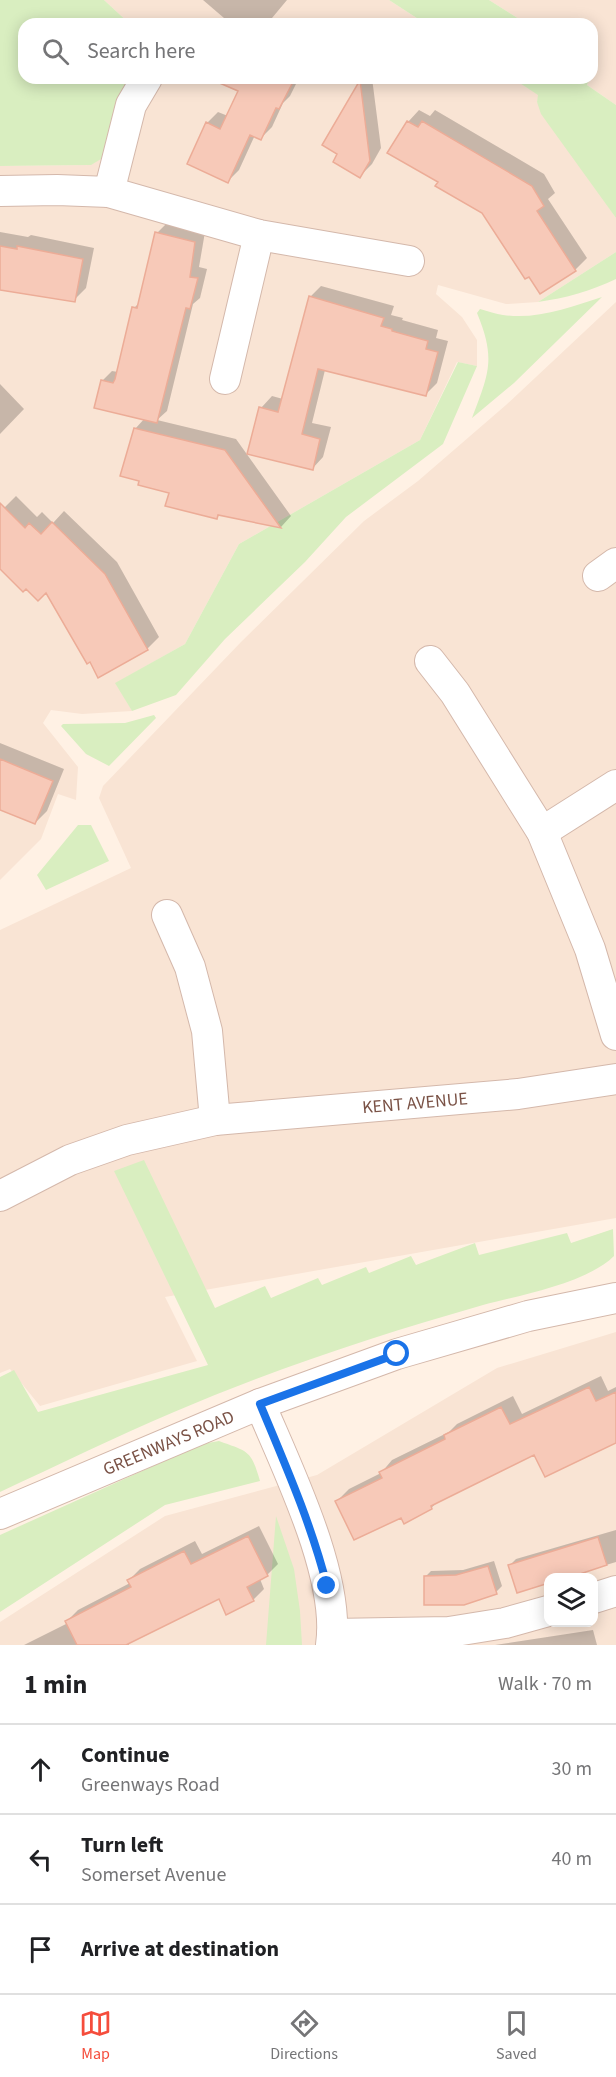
<!DOCTYPE html>
<meta charset="utf-8">
<style>
:root{--surface:#fff;--page:#f6f6f6;--text:#202124;--muted:#757577;--line:#e0e0e0;--accent:#f54d3c}
body{margin:0;font-family:"Source Sans 3",sans-serif;background:var(--page);color:var(--text)}
.controls{position:absolute;right:18px;bottom:18px;display:grid;overflow:hidden;border-radius:12px;box-shadow:0 3px 15px #0003}
.controls button{width:54px;height:54px;display:grid;place-items:center;padding:0;border:0;border-bottom:2px solid var(--line);background:var(--surface);color:var(--text);font:30px sans-serif}
.stop{position:absolute;width:18px;height:18px;margin:-14px;border:4px solid #1a73e8;border-radius:50%;background:#fff}
.stop.end{background:#1a73e8;border-color:#fff;box-shadow:0 2px 6px #0008}
.list{margin:0;padding:0;list-style:none}
h2{display:flex;justify-content:space-between;align-items:center;height:78px;margin:0;padding:0 24px;font-size:26px}
h2 small{font-size:20px;font-weight:400;color:var(--muted)}
.list li{display:grid;grid-template-columns:39px 1fr auto;gap:18px;align-items:center;box-sizing:border-box;height:90px;padding:0 24px;border-top:2px solid var(--line)}
.list b{display:block;font-size:22px;white-space:nowrap}
.list p{margin:0;font-size:20px;white-space:nowrap;color:var(--muted)}
.list em{font-size:20px;font-style:normal;color:var(--muted)}
.icon{flex:none;width:33px;height:33px;fill:none;stroke:currentColor;stroke-width:2;stroke-linecap:round;stroke-linejoin:round}
.map{position:relative;flex:none;width:616px;height:1645px;overflow:hidden}
.search{position:absolute;background:var(--surface);box-shadow:0 3px 15px #0003;left:18px;right:18px;top:18px;height:66px;display:flex;align-items:center;gap:15px;box-sizing:border-box;padding:0 21px;border-radius:18px;color:var(--muted);font-size:22px}
.sheet{height:348px;background:var(--surface)}
nav{display:flex;justify-content:space-around;align-items:center;box-sizing:border-box;height:84px;border-top:2px solid var(--line);background:var(--surface);font-size:16px;color:var(--muted)}
nav a{display:grid;justify-items:center;gap:3px}
nav .on{color:var(--accent)}
.map>svg:first-child{display:block}
.residential{fill:#f9e4d4;fill-rule:evenodd}
.green{fill:#d9eec0}
.shadow{fill:#0003}
.building{fill:#f7c9b8;stroke:#ecac97;stroke-width:1.5}
.lines{fill:none;stroke-linecap:round;stroke-linejoin:round}
.street-casing{stroke:#d4b8ab;stroke-width:32}
.street{stroke:#fff;stroke-width:30}
.route{stroke:#1a73e8;stroke-width:8}
.labels{text-anchor:middle;dominant-baseline:central;stroke-width:5;stroke-linejoin:round;paint-order:stroke}
.street-label{font-size:18px;fill:#7a5246;stroke:#fff5ec}
</style>
<div class="map">
<svg width="616" height="1645" viewBox="0 0 616 1645">
<rect width="100%" height="100%" fill="#fff1e4"/>
<path class="residential" d="M 104,0 L 389,0 L 426,24 L 130,24 Z
M 489,0 L 616,0 L 616,105 L 587,85 L 590,78 L 592,78 L 595,67 L 592,65 L 592,24 L 527,24 Z
M 130,78 L 512,78 L 539,95 L 537,102 L 616,218 L 616,252 L 538,302 L 506,304 L 438,285 L 436,294 L 462,317 L 477,340 L 477,366 L 457,362 L 420,440 L 239,544 L 185,644 L 116,683 L 132,711 L 82,714 L 51,710 L 43,723 L 78,767 L 76,800 L 58,794 L 41,839 L 0,880 L 0,166 L 91,165 Z
M 616,302 L 616,1218 L 165,1297 L 197,1361 L 40,1406 L 10,1369 L 0,1373 L 0,930 L 131,868 L 99,798 L 103,786 L 241,642 L 364,521 L 418,481 L 506,405 Z
M 616,1332 L 616,1645 L 0,1645 L 0,1622 L 165,1516 L 317,1475 L 497,1368 ZM 548,1578 L 594,1578 L 594,1622 L 548,1622 Z"/>
<path class="green" d="M 0,0 L 104,0 L 130,24 L 24,24 L 24,78 L 130,78 L 108,151 L 101,159 L 91,165 L 0,166 Z
M 389,0 L 489,0 L 527,24 L 426,24 Z
M 512,78 L 590,78 L 587,85 L 616,105 L 616,218 L 541,114 L 537,102 L 538,95 Z
M 616,252 L 616,279 C 591,291 566,298 538,302 Z
M 602,297 L 514,383 L 472,418 C 489,373 496,359 477,313 L 480,309 C 488,311 496,314 503,315 C 537,320 571,307 602,297 Z
M 458,362 L 477,366 L 443,444 L 346,517 L 305,562 L 225,639 L 176,695 L 132,711 L 115,683 L 185,644 L 239,544 L 420,440 Z
M 154,715 L 156,718 L 109,766 L 86,754 L 61,726 L 63,724 L 125,723 Z
M 78,825 L 91,825 L 109,861 L 46,890 L 37,875 Z
M 144,1160 L 215,1308 L 265,1286 L 271,1298 L 318,1278 L 322,1285 L 366,1267 L 369,1273 L 411,1256 L 416,1265 L 475,1243 L 479,1255 L 567,1233 L 571,1243 L 613,1229 L 614,1256 C 587,1283 521,1295 483,1305 C 378,1335 274,1369 174,1412 C 115,1437 58,1465 0,1492 L 0,1377 L 14,1370 L 38,1412 L 208,1365 L 114,1171 Z
M 219,1441 C 249,1452 251,1450 260,1481 L 165,1505 L 0,1612 L 0,1535 L 202,1444 Z
M 276,1516 L 294,1569 L 300,1611 L 302,1645 L 266,1645 Z"/>
<path class="shadow" d="M 203,0 L 287,0 L 267,24 L 231,24 Z
M 245,78 L 299,78 L 290,96 L 283,103 L 272,127 L 261,138 L 255,135 L 239,170 L 228,181 L 207,123 L 218,112 L 228,116 Z
M 364,78 L 372,78 L 381,148 L 372,164 L 360,176 L 339,154 L 324,144 Z
M 419,110 L 430,116 L 435,110 L 544,174 L 555,193 L 548,199 L 587,258 L 575,270 L 483,212 L 440,182 L 408,122 Z
M 167,223 L 205,232 L 199,267 L 207,269 L 200,298 L 193,304 L 167,411 L 157,420 L 236,439 L 291,516 L 281,527 L 220,514 L 217,518 L 171,491 L 135,429 L 145,418 L 102,381 L 112,371 L 118,372 L 134,308 L 140,302 L 157,233 Z
M 0,232 L 28,237 L 31,235 L 94,248 L 86,288 L 74,300 L 0,289 Z
M 321,286 L 394,306 L 391,315 L 403,318 L 402,320 L 438,330 L 436,338 L 448,341 L 437,383 L 425,395 L 325,370 L 312,423 L 331,427 L 323,457 L 312,469 L 261,408 L 272,396 L 283,399 L 310,297 Z
M 0,384 L 24,409 L 0,434 Z
M 16,496 L 37,517 L 42,512 L 53,523 L 64,511 L 117,562 L 159,637 L 147,649 L 47,590 L 0,567 L 0,512 Z
M 0,743 L 64,769 L 47,811 L 35,823 L 0,808 Z
M 601,1376 L 608,1391 L 616,1387 L 616,1441 L 535,1453 L 440,1500 L 431,1508 L 402,1516 L 337,1501 L 349,1489 L 381,1473 L 392,1460 L 449,1432 L 457,1424 L 513,1396 L 522,1414 Z
M 259,1526 L 278,1564 L 267,1575 L 260,1579 L 264,1589 L 253,1600 L 227,1613 L 219,1597 L 128,1642 L 129,1645 L 24,1645 L 68,1623 L 67,1621 L 78,1610 L 130,1583 L 129,1580 L 140,1569 L 195,1541 L 202,1554 Z
M 616,1530 L 616,1562 L 563,1578 L 510,1565 L 516,1559 Z
M 494,1561 L 502,1586 L 496,1592 L 425,1577 L 431,1571 L 463,1570 Z
M 593,1630 L 597,1645 L 495,1645 Z"/>
<path class="building" d="M 208,78 L 295,78 L 279,109 L 276,108 L 261,140 L 250,135 L 228,183 L 187,164 L 206,122 L 220,129 L 238,91 Z
M 360,80 L 370,161 L 360,178 L 333,162 L 337,154 L 322,145 Z
M 407,121 L 418,127 L 422,121 L 532,186 L 544,206 L 537,211 L 576,271 L 540,294 L 529,277 L 525,279 L 482,213 L 435,186 L 438,182 L 387,153 Z
M 155,232 L 195,242 L 190,277 L 198,278 L 190,309 L 186,308 L 157,423 L 94,408 L 101,380 L 113,383 L 115,379 L 132,307 L 137,308 Z
M 0,246 L 17,249 L 17,246 L 83,259 L 75,302 L 0,290 Z
M 309,296 L 384,318 L 381,326 L 392,329 L 392,331 L 428,341 L 426,349 L 438,352 L 426,396 L 318,369 L 302,434 L 320,439 L 313,470 L 247,454 L 259,407 L 278,412 Z
M 134,428 L 225,450 L 281,528 L 218,515 L 217,519 L 165,506 L 169,493 L 138,485 L 139,481 L 120,476 Z
M 0,503 L 25,528 L 29,523 L 41,534 L 52,522 L 105,574 L 148,650 L 98,678 L 90,662 L 87,664 L 46,593 L 38,601 L 26,589 L 23,592 L 0,569 Z
M 0,759 L 53,781 L 35,824 L 0,810 Z
M 589,1387 L 596,1401 L 616,1392 L 616,1443 L 545,1477 L 534,1455 L 431,1506 L 432,1509 L 404,1524 L 401,1518 L 354,1540 L 335,1501 L 382,1478 L 379,1472 L 445,1439 L 444,1435 L 501,1407 L 510,1424 Z
M 248,1536 L 268,1576 L 247,1587 L 254,1601 L 226,1615 L 219,1599 L 126,1645 L 77,1645 L 65,1621 L 131,1587 L 127,1580 L 184,1551 L 191,1564 Z
M 598,1537 L 607,1565 L 568,1578 L 549,1578 L 549,1583 L 517,1593 L 508,1565 Z
M 488,1566 L 497,1594 L 464,1605 L 424,1605 L 424,1576 L 456,1575 Z"/>
<g class="lines">
<g class="street-casing">
<g id="street">
<path d="M 0,191 L 57,190 L 109,192 L 259,235 L 409,261"/>
<path d="M 109,192 L 131,105 L 147,78"/>
<path d="M 225,379 L 259,235"/>
<path d="M 598,576 L 616,563"/>
<path d="M 430,661 L 455,693 L 542,832 L 590,949 L 616,1035"/>
<path d="M 542,832 L 616,785"/>
<path d="M 167,915 L 190,967 L 207,1031 L 215,1120"/>
<path id="s1" d="M 0,1196 L 70,1160 L 127,1140 L 215,1120 L 518,1094 L 616,1079"/>
<path d="M 260,1404 C 287,1468 341,1577 331,1645"/>
<path id="s2" d="M 0,1514 L 260,1404 L 397,1354 L 528,1316 L 616,1298"/>
<path d="M 594,1598 L 616,1591"/>
<path d="M 332,1634 L 449,1632 L 505,1623 L 548,1611"/>
</g>
</g>
<use href="#street" class="street"/>
</g>
<g class="lines">
<path class="route" d="M 327,1586 C 311,1523 285,1464 260,1404 L 397,1354"/>
</g>
<g class="labels">
<g class="street-label">
<text stroke="none"><textPath href="#s1" startOffset="430">KENT AVENUE</textPath></text>
<text stroke="none"><textPath href="#s2" startOffset="183">GREENWAYS ROAD</textPath></text>
</g>
</g>
</svg>
<div class="controls">
<button><svg class="icon" aria-label="layers" viewBox="0 0 24 24"><path d="M12 4l9 5-9 5-9-5zM3 14l9 5 9-5"/></svg></button>
</div>
<div class="stop" style="left:397px;top:1354px"></div>
<div class="stop end" style="left:327px;top:1586px"></div>
<div class="search"><svg class="icon" aria-label="search" viewBox="0 0 24 24"><circle cx="10" cy="10" r="6"/><path d="M15 15l6 6"/></svg>Search here</div>
</div>
<section class="sheet">
<h2>1 min<small>Walk · 70 m</small></h2>
<ul class="list">
<li><svg class="icon" aria-label="ahead" viewBox="0 0 24 24"><path d="M12 20V5M6 11l6-6 6 6"/></svg><div><b>Continue</b><p>Greenways Road</p></div><em>30 m</em></li>
<li><svg class="icon" aria-label="left" viewBox="0 0 24 24"><path d="M17 20v-9H6M10 6l-5 5 5 5"/></svg><div><b>Turn left</b><p>Somerset Avenue</p></div><em>40 m</em></li>
<li><svg class="icon" aria-label="arrive" viewBox="0 0 24 24"><path d="M6 21V4h12l-3 4 3 4H6"/></svg><div><b>Arrive at destination</b></div></li>
</ul>
</section>
<nav>
<a class="on"><svg class="icon" aria-label="map" viewBox="0 0 24 24"><path d="M3 6l6-2 6 2 6-2v14l-6 2-6-2-6 2zM9 4v14M15 6v14"/></svg>Map</a>
<a><svg class="icon" aria-label="directions" viewBox="0 0 24 24"><path d="M12 3l9 9-9 9-9-9zM9 14v-3h6M13 9l2 2-2 2"/></svg>Directions</a>
<a><svg class="icon" aria-label="saved" viewBox="0 0 24 24"><path d="M7 4h10v16l-5-4-5 4z"/></svg>Saved</a>
</nav>
